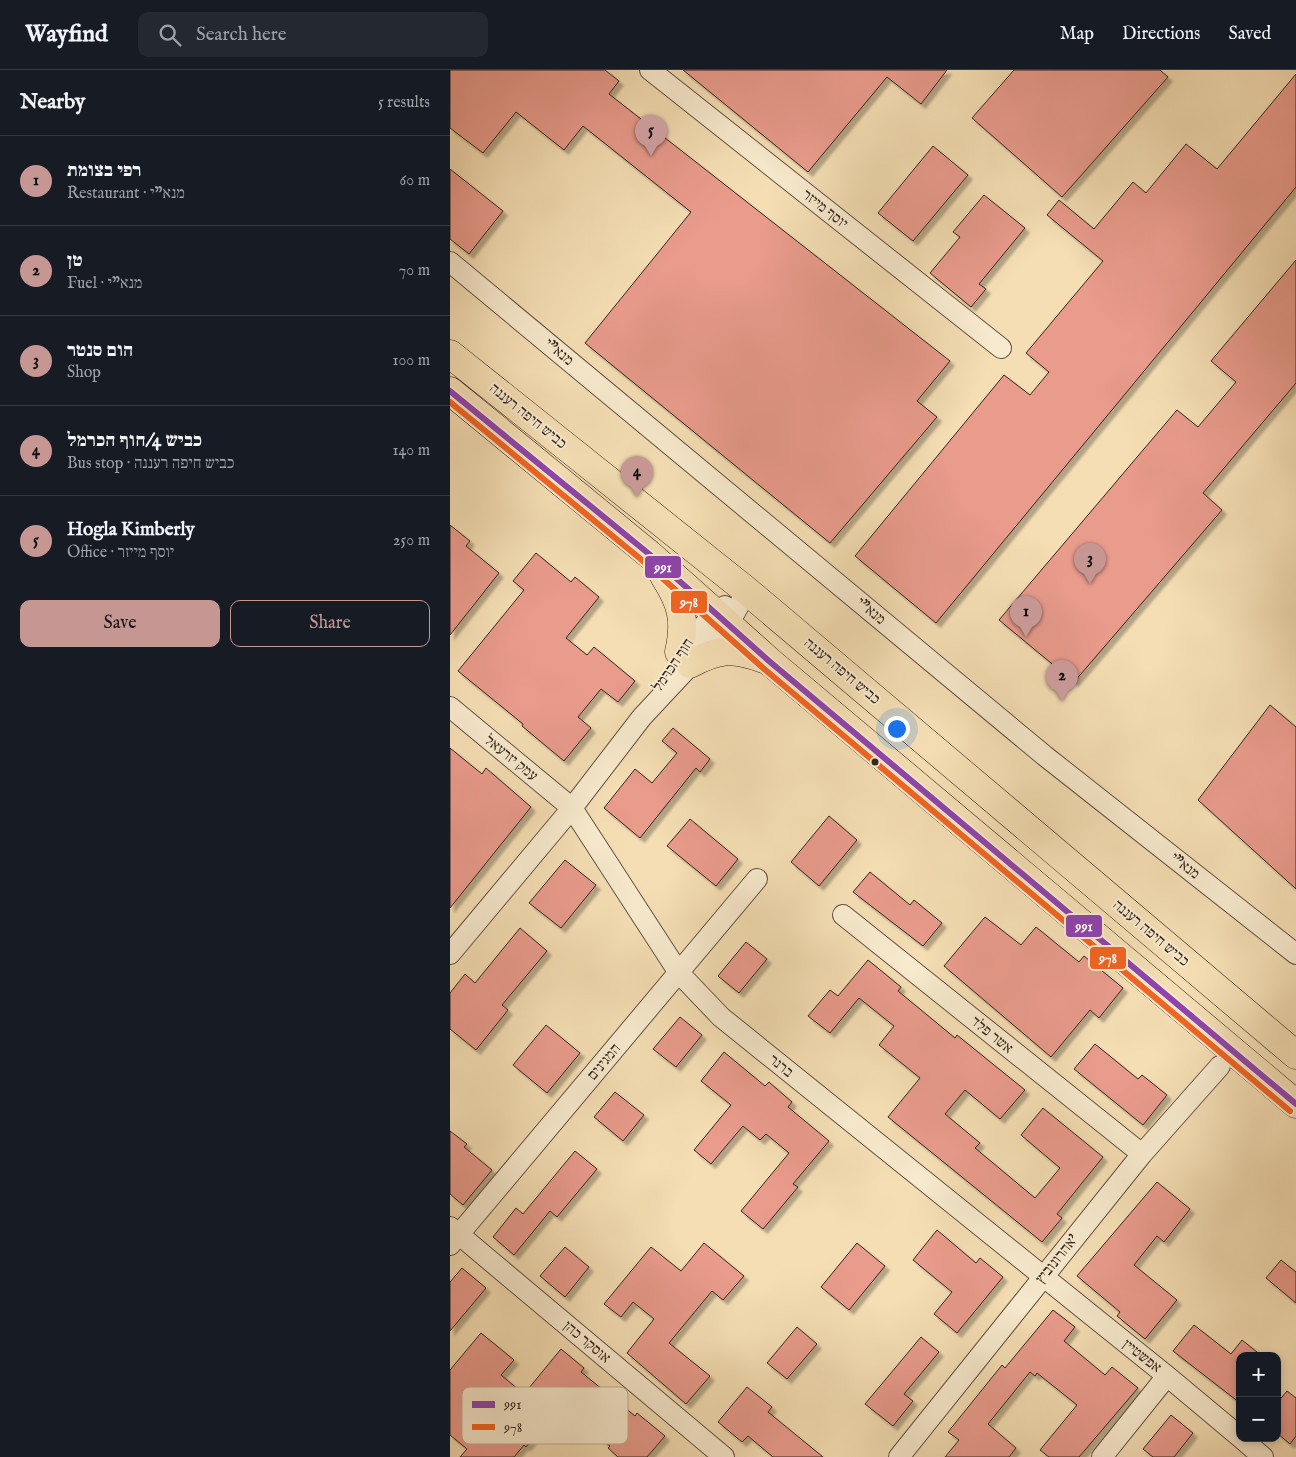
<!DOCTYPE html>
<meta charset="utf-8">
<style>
:root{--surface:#171b24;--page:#242831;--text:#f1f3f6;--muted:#9ea1a6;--line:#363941;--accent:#c59692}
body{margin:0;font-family:"IM FELL English","Frank Ruhl Libre",serif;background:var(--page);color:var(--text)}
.controls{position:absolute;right:15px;bottom:15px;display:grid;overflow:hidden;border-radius:10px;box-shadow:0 2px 8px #0003}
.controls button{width:45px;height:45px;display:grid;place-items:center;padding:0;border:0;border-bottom:1px solid var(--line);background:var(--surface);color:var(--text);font:25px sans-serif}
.you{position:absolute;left:446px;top:658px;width:18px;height:18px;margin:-12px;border:4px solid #fff;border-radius:50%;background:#1a73e8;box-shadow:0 0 0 8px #1a73e833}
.badge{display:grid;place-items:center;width:32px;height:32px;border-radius:50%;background:var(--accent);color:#111;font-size:16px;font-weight:700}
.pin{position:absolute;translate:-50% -41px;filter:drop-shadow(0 1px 2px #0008)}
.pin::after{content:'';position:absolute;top:26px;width:18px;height:15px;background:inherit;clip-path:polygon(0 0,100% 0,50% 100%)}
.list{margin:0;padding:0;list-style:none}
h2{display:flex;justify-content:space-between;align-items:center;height:65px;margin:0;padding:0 20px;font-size:21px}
h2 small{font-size:16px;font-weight:400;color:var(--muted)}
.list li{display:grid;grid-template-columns:32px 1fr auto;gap:15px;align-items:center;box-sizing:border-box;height:90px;padding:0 20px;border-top:1px solid var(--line)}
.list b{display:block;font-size:19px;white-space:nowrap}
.list p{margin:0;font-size:16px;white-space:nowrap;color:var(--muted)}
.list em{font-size:16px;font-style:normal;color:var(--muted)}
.actions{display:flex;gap:10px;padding:15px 20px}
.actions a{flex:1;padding:11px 0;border:1px solid var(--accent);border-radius:10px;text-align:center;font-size:18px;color:var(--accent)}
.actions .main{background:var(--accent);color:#111}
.icon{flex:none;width:28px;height:28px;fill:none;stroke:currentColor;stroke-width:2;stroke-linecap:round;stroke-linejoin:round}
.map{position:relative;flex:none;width:846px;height:1387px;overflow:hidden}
header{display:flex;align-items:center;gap:30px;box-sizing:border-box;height:70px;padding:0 25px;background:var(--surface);border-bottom:1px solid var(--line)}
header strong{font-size:24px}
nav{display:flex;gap:28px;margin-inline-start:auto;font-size:18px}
.search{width:350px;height:45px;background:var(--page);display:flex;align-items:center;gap:12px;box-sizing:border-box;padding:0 18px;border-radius:10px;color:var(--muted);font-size:19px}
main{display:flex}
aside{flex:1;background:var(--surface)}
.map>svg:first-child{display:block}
.building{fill:#e99b8c;stroke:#35241d;filter:url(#shadow)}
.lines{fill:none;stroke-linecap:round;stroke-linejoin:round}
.minor-casing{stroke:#655243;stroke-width:22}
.highway-casing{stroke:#35241d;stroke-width:29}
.minor{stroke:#f8eace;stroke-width:20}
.highway{stroke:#f5deb4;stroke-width:28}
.bus-1-casing{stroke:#f8eace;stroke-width:10}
.bus-2-casing{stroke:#f8eace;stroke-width:10}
.bus-1{stroke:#8e44ad;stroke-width:6}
.bus-2{stroke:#f26522;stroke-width:6}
.bus-dot{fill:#35241d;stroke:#f8eace;stroke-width:2}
.labels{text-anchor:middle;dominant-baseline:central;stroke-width:4;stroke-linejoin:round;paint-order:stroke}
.street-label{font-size:15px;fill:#35241d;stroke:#f8eace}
.key{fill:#f8eace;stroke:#beaf99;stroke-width:1}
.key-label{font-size:14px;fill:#35241d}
.line-badge{stroke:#f8eace;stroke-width:2}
.badge-label{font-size:14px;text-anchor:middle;font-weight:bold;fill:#fff}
</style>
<header>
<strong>Wayfind</strong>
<div class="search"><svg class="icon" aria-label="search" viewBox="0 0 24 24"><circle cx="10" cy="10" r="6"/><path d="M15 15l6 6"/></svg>Search here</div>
<nav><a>Map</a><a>Directions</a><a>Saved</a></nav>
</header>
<main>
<aside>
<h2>Nearby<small>5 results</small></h2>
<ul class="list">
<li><span class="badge">1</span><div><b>רפי בצומת</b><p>Restaurant · מנא&quot;י</p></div><em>60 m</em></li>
<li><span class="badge">2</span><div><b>טן</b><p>Fuel · מנא&quot;י</p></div><em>70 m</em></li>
<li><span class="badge">3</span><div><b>הום סנטר</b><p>Shop</p></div><em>100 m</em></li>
<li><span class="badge">4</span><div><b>כביש 4/חוף הכרמל</b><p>Bus stop · כביש חיפה רעננה</p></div><em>140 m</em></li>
<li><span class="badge">5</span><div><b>Hogla Kimberly</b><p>Office · יוסף מייזר</p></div><em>250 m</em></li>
</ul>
<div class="actions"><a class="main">Save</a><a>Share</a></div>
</aside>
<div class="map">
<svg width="846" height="1387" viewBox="0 0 846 1387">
<defs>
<filter id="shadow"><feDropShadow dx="4.5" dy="4.5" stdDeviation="1" flood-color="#0004"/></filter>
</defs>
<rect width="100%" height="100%" fill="#f5deb4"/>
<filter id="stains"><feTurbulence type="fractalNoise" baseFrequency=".004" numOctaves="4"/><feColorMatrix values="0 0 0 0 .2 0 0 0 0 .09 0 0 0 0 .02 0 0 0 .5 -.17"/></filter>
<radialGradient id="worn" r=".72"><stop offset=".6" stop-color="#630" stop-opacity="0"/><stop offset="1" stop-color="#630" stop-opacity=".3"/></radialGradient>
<path class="building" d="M 0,0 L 155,0 L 169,11 L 159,24 L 500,291 L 467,331 L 487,347 L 380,473 L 135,273 L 241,142 L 133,56 L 114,80 L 66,42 L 33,83 L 0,58 Z
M 233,0 L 497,0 L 471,34 L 437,7 L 358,102 Z
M 564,0 L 710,0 L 718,7 L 612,127 L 522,48 Z
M 846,4 L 846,117 L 486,553 L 405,486 L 554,305 L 580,325 L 599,302 L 576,283 L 653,191 L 597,145 L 609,130 L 644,159 L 683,112 L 696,123 L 736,74 L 767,99 Z
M 483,76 L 518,105 L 463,171 L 428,143 Z
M 0,99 L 53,141 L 19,184 L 0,169 Z
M 534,125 L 575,158 L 529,214 L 536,219 L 521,237 L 480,203 L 510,167 L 503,162 Z
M 846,190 L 846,313 L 753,423 L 772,440 L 624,612 L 549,550 L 727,340 L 748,357 L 786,312 L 761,291 Z
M 0,455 L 20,471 L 16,476 L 49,503 L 0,565 Z
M 86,483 L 121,512 L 125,507 L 149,527 L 116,568 L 137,585 L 144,577 L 185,611 L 168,632 L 151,619 L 128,647 L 141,658 L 114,691 L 72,656 L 73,654 L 8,601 L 74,520 L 63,511 Z
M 820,635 L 846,657 L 846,819 L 748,730 Z
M 223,658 L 260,689 L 250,702 L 246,698 L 190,768 L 154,738 L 185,699 L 202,713 L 227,683 L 212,671 Z
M 0,678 L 32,704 L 36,698 L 81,737 L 0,838 Z
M 379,746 L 407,770 L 369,816 L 341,792 Z
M 240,749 L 288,789 L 266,816 L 217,776 Z
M 115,790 L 146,815 L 111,858 L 79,833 Z
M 420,802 L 460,835 L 464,830 L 492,853 L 473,876 L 403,822 Z
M 535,847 L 571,875 L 586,857 L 629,892 L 634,886 L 673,918 L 649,948 L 640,940 L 601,987 L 494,896 Z
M 70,858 L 97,881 L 52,935 L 58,940 L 26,980 L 0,959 L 0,923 L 15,904 L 25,913 Z
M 296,872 L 317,889 L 289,923 L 268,906 Z
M 418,890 L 451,917 L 448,921 L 505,968 L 507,965 L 575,1020 L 550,1049 L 515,1020 L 495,1044 L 530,1073 L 525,1078 L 585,1128 L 610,1098 L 571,1065 L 593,1038 L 653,1087 L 607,1144 L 612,1148 L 592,1172 L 438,1047 L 470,1008 L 429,975 L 444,956 L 409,928 L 380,963 L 358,946 L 380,920 L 388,926 Z
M 230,947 L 252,965 L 226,997 L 203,979 Z
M 96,955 L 130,983 L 97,1023 L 63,995 Z
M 645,974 L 688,1009 L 692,1005 L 717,1025 L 693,1055 L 624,999 Z
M 274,982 L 315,1016 L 319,1012 L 342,1032 L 338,1037 L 379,1071 L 343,1114 L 348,1117 L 313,1159 L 291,1141 L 339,1083 L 316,1064 L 310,1070 L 293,1056 L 261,1094 L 244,1080 L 281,1035 L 251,1011 Z
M 165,1022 L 194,1045 L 173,1071 L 144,1047 Z
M 0,1061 L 17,1074 L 14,1077 L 42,1100 L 13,1135 L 0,1124 Z
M 125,1081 L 147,1099 L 107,1147 L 100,1141 L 64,1185 L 43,1167 L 66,1138 L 73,1144 Z
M 707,1112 L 740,1139 L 714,1172 L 707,1166 L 684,1195 L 727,1230 L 695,1269 L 667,1246 L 670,1242 L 627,1206 Z
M 487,1160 L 526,1193 L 530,1188 L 553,1207 L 507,1263 L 484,1244 L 502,1222 L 463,1190 Z
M 254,1173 L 294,1206 L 273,1230 L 262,1221 L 219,1273 L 260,1306 L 236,1334 L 177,1283 L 204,1249 L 183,1232 L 171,1247 L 154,1234 L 201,1177 L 231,1201 Z
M 407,1173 L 435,1196 L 399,1240 L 371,1217 Z
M 115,1177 L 139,1197 L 115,1227 L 90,1206 Z
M 831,1190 L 846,1202 L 846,1233 L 816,1208 Z
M 12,1198 L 36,1218 L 0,1261 L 0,1212 Z
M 603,1240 L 625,1257 L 614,1271 L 655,1305 L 662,1297 L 688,1318 L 629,1387 L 599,1387 L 590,1380 L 627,1335 L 587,1303 L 585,1306 L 580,1302 L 538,1354 L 566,1378 L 559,1387 L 495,1387 L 509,1370 L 498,1362 L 552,1295 L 555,1298 Z
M 744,1255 L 781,1284 L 792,1270 L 812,1286 L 790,1286 L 790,1333 L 723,1281 Z
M 347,1257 L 367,1274 L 337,1309 L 317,1293 Z
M 31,1263 L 64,1290 L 51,1305 L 74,1324 L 111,1279 L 134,1298 L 131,1302 L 185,1346 L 187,1343 L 215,1366 L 197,1387 L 168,1387 L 158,1378 L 160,1376 L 110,1336 L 76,1377 L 74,1375 L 64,1387 L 10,1387 L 17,1379 L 0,1365 L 0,1300 Z
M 471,1267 L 489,1282 L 454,1324 L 463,1331 L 443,1356 L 415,1334 Z
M 297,1317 L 322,1337 L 318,1342 L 373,1387 L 323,1387 L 298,1366 L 292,1372 L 268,1352 Z
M 837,1321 L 846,1328 L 846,1366 L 840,1374 L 827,1363 L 827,1333 Z
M 721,1345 L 743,1363 L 724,1387 L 703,1387 L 693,1379 Z"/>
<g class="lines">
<g class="minor-casing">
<path id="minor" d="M 200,0 L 551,278
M 0,192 L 595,686 L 846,884
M 229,582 L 265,543 L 275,536
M 0,637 L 122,738 L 229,903 L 271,947 L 717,1306 L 790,1367
M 393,845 L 692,1084
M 0,884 L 122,738 L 192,647 L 278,555 L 297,521
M 0,1157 L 274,1387
M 0,1175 L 307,809
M 791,1368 L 813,1387
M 449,1387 L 692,1084 L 770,996
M 652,1387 L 717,1306"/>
</g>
<g class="highway-casing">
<path id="highway" d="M 0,284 L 297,521 L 846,985
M 0,321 L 199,484 L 319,591 L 846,1034
M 214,506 C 232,534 236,550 229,582
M 240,594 C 270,578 283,578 314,589"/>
</g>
<use href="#minor" class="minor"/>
<use href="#highway" class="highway"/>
<g class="bus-1-casing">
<path id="bus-1" d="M 0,321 L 199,484 L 319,591 L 846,1034"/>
</g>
<g class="bus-2-casing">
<path id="bus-2" d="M 0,332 L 193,491 L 313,598 L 840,1041"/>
</g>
<use href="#bus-1" class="bus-1"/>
<use href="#bus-2" class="bus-2"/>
</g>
<circle class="bus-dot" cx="425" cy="692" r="4.5"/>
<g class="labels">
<g class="street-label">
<text transform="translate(375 139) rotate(38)">יוסף מייזר</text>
<text transform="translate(109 282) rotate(40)">מנא"י</text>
<text transform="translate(78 346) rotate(39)">כביש חיפה רעננה</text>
<text transform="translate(421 541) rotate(40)">מנא"י</text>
<text transform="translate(223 595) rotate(-56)">חוף הכרמל</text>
<text transform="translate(392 601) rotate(40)">כביש חיפה רעננה</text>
<text transform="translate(61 688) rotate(39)">עמק יזרעאל</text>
<text transform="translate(735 796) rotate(38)">מנא"י</text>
<text transform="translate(701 863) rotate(40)">כביש חיפה רעננה</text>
<text transform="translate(542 965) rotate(39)">אשר פלד</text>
<text transform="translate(154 992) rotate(-50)">המגינים</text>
<text transform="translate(331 996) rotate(39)">ברנר</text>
<text transform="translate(607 1189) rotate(-51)">אהרונוביץ'</text>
<text transform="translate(137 1272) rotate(40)">אוסקר כהן</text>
<text transform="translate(692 1286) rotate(38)">אפשטיין</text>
</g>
</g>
<rect x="12" y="1317" width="166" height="57" rx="8" class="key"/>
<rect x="22" y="1331" width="23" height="7" fill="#8e44ad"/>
<rect x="22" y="1354" width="23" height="6" fill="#f26522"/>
<g class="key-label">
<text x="54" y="1339">991</text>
<text x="54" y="1362">978</text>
</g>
<g class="line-badge">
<rect x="194" y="485" width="38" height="24" rx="5" fill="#8e44ad"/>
<rect x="220" y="520" width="38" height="24" rx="5" fill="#f26522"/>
<rect x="615" y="844" width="38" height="24" rx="5" fill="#8e44ad"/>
<rect x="639" y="876" width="38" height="24" rx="5" fill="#f26522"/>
</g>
<g class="badge-label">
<text x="213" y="502">991</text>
<text x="239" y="537">978</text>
<text x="634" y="861">991</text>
<text x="658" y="893">978</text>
</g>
<rect width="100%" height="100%" filter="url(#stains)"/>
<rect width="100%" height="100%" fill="url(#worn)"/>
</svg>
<div class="controls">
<button>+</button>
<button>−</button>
</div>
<div class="you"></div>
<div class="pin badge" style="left:576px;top:567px">1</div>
<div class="pin badge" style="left:612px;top:631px">2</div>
<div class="pin badge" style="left:640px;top:514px">3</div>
<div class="pin badge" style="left:187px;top:427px">4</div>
<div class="pin badge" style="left:201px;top:86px">5</div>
</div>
</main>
